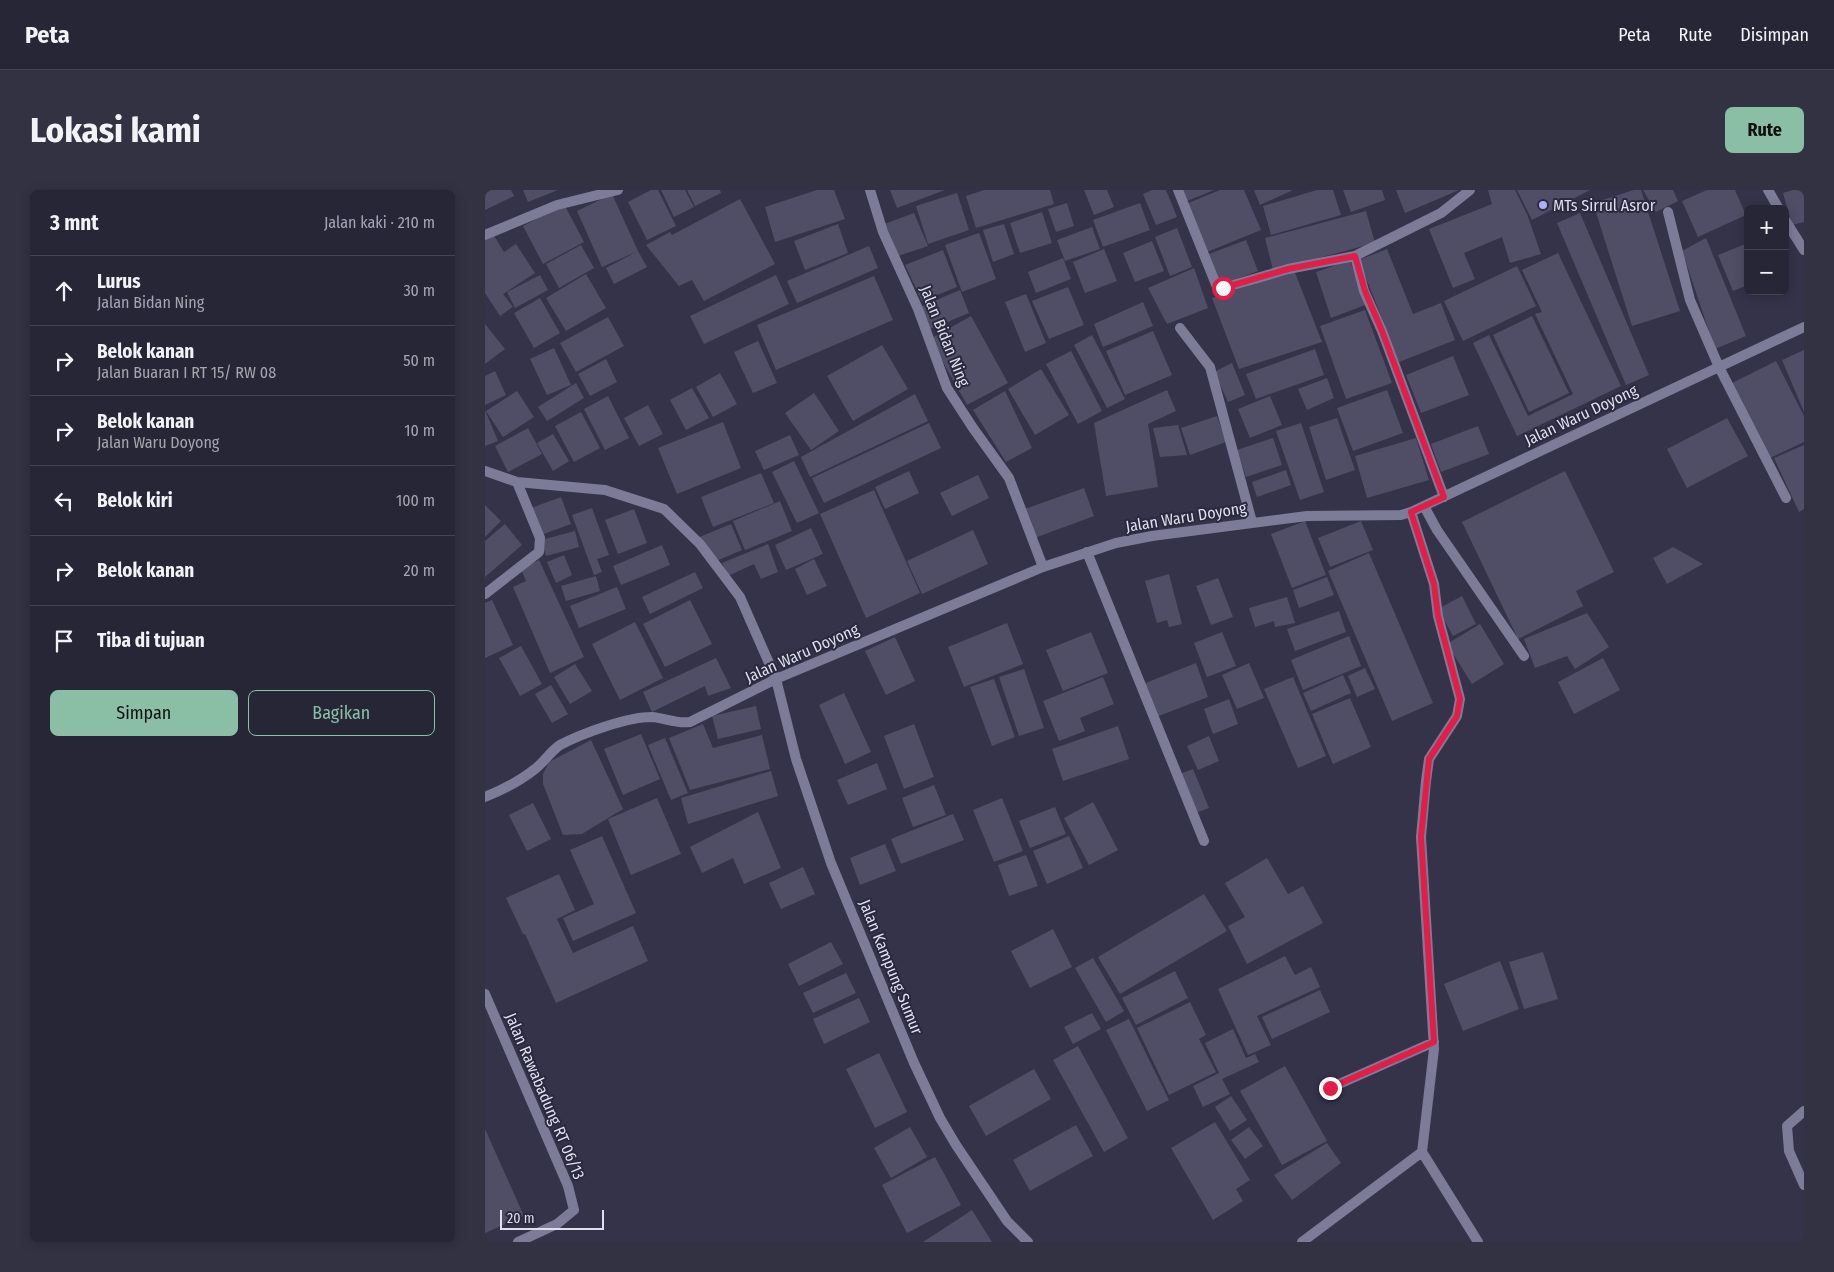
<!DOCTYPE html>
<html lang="id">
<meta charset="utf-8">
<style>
:root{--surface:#272637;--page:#333242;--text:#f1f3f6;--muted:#a4a5ad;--line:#434352;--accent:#8abfa5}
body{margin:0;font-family:"Fira Sans Condensed",sans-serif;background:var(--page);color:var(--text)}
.controls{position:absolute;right:15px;top:15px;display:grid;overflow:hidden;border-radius:8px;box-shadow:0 2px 12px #0003}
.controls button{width:45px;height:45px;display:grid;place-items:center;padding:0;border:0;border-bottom:1px solid var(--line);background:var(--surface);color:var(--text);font:25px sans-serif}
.scale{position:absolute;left:15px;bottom:12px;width:104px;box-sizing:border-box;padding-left:5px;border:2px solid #dfdfee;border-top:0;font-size:14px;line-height:18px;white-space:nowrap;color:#dfdfee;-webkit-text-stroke:4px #2a293f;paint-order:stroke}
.stop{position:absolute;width:15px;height:15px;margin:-11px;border:4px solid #e11d48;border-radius:50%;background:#fff}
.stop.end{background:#e11d48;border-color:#fff;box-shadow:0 1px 5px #0008}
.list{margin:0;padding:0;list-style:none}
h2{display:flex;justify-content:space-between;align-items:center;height:65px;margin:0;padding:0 20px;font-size:21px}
h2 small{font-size:16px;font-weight:400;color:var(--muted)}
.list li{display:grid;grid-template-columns:32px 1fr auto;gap:15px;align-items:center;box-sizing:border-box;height:70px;padding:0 20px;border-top:1px solid var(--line)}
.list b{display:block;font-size:19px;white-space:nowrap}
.list p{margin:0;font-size:16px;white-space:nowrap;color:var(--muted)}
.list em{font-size:16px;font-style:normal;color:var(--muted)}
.actions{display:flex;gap:10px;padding:15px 20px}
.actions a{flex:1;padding:11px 0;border:1px solid var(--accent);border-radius:8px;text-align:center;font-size:18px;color:var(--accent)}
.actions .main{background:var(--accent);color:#111}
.icon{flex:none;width:28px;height:28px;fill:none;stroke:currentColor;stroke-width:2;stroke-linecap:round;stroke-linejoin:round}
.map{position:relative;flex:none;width:1319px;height:1052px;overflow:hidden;border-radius:8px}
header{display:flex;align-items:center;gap:30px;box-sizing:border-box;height:70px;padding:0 25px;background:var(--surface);border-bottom:1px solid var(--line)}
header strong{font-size:24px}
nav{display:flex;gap:28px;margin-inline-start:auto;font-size:18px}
.intro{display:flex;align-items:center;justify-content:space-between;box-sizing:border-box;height:120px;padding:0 30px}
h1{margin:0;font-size:35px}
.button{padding:12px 22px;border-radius:8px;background:var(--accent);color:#111;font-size:18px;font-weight:700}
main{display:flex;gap:30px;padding:0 30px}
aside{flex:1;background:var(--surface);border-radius:8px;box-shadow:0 2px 12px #0003}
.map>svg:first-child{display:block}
.building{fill:#4f4e66}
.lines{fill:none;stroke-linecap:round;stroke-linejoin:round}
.service{stroke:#7c7c99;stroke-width:10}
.minor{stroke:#7c7c99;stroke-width:10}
.route{stroke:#e11d48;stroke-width:6}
.poi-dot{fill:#b0aefa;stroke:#2a293f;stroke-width:2}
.labels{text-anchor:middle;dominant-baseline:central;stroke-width:4;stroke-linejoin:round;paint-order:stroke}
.poi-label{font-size:16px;fill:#dfdfee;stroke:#2a293f;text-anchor:start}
.street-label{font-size:16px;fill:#dfdfee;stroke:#2a293f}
</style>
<header>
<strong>Peta</strong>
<nav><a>Peta</a><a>Rute</a><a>Disimpan</a></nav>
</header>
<div class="intro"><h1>Lokasi kami</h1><a class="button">Rute</a></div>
<main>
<aside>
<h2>3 mnt<small>Jalan kaki · 210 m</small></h2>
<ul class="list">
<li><svg class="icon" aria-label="ahead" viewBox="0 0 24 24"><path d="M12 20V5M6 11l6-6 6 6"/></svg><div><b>Lurus</b><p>Jalan Bidan Ning</p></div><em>30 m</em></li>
<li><svg class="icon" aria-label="right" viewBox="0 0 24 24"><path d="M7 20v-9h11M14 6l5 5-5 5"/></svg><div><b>Belok kanan</b><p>Jalan Buaran I RT 15/ RW 08</p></div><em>50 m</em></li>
<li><svg class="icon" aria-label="right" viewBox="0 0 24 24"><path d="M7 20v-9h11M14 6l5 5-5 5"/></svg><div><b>Belok kanan</b><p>Jalan Waru Doyong</p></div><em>10 m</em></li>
<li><svg class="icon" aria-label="left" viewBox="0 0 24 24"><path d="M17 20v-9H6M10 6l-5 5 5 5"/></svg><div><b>Belok kiri</b></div><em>100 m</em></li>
<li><svg class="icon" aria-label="right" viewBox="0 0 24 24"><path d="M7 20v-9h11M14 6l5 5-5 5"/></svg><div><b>Belok kanan</b></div><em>20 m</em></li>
<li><svg class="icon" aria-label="arrive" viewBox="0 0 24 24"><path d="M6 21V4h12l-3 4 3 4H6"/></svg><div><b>Tiba di tujuan</b></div></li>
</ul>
<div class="actions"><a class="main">Simpan</a><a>Bagikan</a></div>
</aside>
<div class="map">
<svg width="1319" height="1052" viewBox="0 0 1319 1052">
<rect width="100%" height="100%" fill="#343349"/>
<path class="building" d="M 0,0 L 26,0 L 29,6 L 0,20 Z
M 38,0 L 73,0 L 43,12 Z
M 166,0 L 173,0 L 191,36 L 162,50 L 143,12 Z
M 176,0 L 200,0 L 209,17 L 189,27 Z
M 202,0 L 235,0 L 236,3 L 210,16 Z
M 332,0 L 349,0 L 360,29 L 290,52 L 280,17 Z
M 405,0 L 460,0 L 412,18 Z
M 499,0 L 565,0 L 569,14 L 491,38 L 481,6 Z
M 599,0 L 622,0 L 629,17 L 609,25 Z
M 667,0 L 681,0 L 692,27 L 671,35 L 658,4 Z
M 697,0 L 729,0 L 702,11 Z
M 735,0 L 759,0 L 776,40 L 722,62 L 701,14 Z
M 769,0 L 808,0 L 775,15 Z
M 832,0 L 848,0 L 856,25 L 786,45 L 778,16 Z
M 858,0 L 897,0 L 900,10 L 866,22 Z
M 911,0 L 974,0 L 920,23 Z
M 1003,0 L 1030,0 L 1042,24 L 1056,64 L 1025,73 L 1017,47 L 979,63 L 990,89 L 968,98 L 944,39 L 1007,14 Z
M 1032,0 L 1105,0 L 1047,30 Z
M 1149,0 L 1156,0 L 1195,121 L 1147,136 L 1108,13 Z
M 1158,0 L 1188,0 L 1193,11 L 1171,22 Z
M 1222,0 L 1250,0 L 1261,25 L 1213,47 L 1197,11 Z
M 1308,0 L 1319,0 L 1319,32 L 1307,35 L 1298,3 Z
M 472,3 L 484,40 L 443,54 L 431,16 Z
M 127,4 L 153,61 L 117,77 L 92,21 Z
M 255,9 L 290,74 L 219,111 L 207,90 L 194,96 L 161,55 L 185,42 L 187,45 Z
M 582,13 L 589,36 L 571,42 L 563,19 Z
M 655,13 L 665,40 L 618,57 L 608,30 Z
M 79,14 L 99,52 L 58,74 L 38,36 Z
M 881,21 L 890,53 L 788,80 L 780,48 Z
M 557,22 L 567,53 L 535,63 L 525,33 Z
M 429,23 L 443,56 L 413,66 L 397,35 Z
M 1095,23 L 1164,185 L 1141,195 L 1072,33 Z
M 353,34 L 363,63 L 320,80 L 309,51 Z
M 519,34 L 529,64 L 508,72 L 498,40 Z
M 607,37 L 615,59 L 580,71 L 572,50 Z
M 692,38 L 707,77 L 685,86 L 670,47 Z
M 494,43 L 511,89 L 477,102 L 460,55 Z
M 8,44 L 19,62 L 31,54 L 50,83 L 18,104 L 28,117 L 15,126 L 0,103 L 0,49 Z
M 1221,48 L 1261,146 L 1230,159 L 1197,61 Z
M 761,50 L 773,81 L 735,95 L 724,64 Z
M 667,51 L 679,81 L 650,92 L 638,63 Z
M 1263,53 L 1263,95 L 1248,101 L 1233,65 Z
M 96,55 L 109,78 L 74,98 L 61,74 Z
M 384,56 L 393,78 L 312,113 L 302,91 Z
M 619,59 L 632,91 L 600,103 L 588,72 Z
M 902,59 L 928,124 L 956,113 L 970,150 L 914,172 L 874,70 Z
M 458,60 L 472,97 L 437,111 L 420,75 Z
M 153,61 L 162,77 L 129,94 L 121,78 Z
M 1073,63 L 1136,196 L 1032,246 L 988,153 L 1004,145 L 1043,226 L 1088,204 L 1050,124 L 1057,122 L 1037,80 Z
M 578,68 L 586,89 L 551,103 L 543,82 Z
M 865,70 L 880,115 L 846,128 L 831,82 Z
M 1032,76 L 1051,116 L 978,151 L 959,111 Z
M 709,78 L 723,118 L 682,134 L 663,98 Z
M 809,80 L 837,152 L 754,179 L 727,108 Z
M 101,84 L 121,118 L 81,141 L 61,108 Z
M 55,85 L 63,100 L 30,118 L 22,102 Z
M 291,85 L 304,114 L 219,154 L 205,126 Z
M 389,86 L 408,130 L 291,180 L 272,135 Z
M 583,97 L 599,135 L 564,149 L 547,111 Z
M 475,100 L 484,123 L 445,139 L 435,117 Z
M 541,104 L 561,153 L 540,162 L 520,112 Z
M 55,108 L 75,143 L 49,158 L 29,123 Z
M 658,112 L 668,136 L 618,157 L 609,134 Z
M 880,120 L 907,193 L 861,209 L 835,136 Z
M 486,126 L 523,193 L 482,215 L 445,149 Z
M 1047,126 L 1084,203 L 1044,222 L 1008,145 Z
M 123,127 L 139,156 L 91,182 L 75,153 Z
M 0,134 L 20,159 L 0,174 Z
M 668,141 L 687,185 L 640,205 L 621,161 Z
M 607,145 L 640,209 L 622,218 L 589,155 Z
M 273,151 L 292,193 L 268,203 L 249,162 Z
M 397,155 L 423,199 L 368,231 L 342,186 Z
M 69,158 L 86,195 L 62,205 L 45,169 Z
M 830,159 L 839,185 L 771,209 L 761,184 Z
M 1319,160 L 1319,222 L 1297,170 Z
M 586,161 L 617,221 L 593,234 L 561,174 Z
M 968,166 L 984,205 L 936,223 L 921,185 Z
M 121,169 L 132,192 L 105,206 L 93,184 Z
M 1291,171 L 1319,226 L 1319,252 L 1285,268 L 1247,193 Z
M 747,173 L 760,205 L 743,212 L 729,182 Z
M 556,179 L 584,225 L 550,245 L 523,199 Z
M 10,181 L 21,205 L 0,215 L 0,186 Z
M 235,183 L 252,214 L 228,227 L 211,197 Z
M 842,188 L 849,208 L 822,220 L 813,199 Z
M 91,193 L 99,208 L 62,231 L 53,217 Z
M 207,198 L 224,228 L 201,240 L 185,210 Z
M 682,200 L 691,221 L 663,234 L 673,297 L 621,306 L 609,233 Z
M 902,200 L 918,243 L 868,261 L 852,218 Z
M 32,201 L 49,227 L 18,247 L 1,221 Z
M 520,201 L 547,258 L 521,272 L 488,220 Z
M 329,203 L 354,241 L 326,260 L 300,223 Z
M 430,204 L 443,231 L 325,287 L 316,267 Z
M 123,206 L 144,248 L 120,260 L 99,219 Z
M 785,206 L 797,235 L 765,248 L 753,219 Z
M 163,215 L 178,244 L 154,256 L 139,228 Z
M 0,220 L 13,251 L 0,256 Z
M 96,222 L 115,258 L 89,272 L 70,236 Z
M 732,226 L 741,252 L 705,265 L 696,238 Z
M 852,228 L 870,280 L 841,290 L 824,237 Z
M 1242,228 L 1263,266 L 1202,298 L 1182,259 Z
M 238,232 L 256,278 L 192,304 L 173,258 Z
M 444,233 L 456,258 L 339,313 L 327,288 Z
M 816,233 L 839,302 L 815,310 L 791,241 Z
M 693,235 L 702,265 L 675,267 L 668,238 Z
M 993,236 L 1004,264 L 956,282 L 946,254 Z
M 43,238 L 57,264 L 23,282 L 10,256 Z
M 68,244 L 84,271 L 68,281 L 52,253 Z
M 305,245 L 314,265 L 279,280 L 270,261 Z
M 788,248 L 797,275 L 761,287 L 752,260 Z
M 931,248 L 944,290 L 882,308 L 870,266 Z
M 1319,255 L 1319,319 L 1314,322 L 1289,268 Z
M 309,271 L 334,323 L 312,333 L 287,282 Z
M 801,280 L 806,295 L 772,307 L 767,292 Z
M 424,281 L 434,303 L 400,319 L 390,297 Z
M 1080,281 L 1129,382 L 1091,401 L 1098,416 L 1033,449 L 977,332 Z
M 276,283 L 289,313 L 228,337 L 216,307 Z
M 493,285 L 504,308 L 467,326 L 455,303 Z
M 599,298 L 609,326 L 547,349 L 537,320 Z
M 389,300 L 435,403 L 381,428 L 335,324 Z
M 76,307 L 86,334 L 56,345 L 46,318 Z
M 295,311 L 307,341 L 260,360 L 248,331 Z
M 0,315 L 16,331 L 0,347 Z
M 107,318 L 124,365 L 112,369 L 117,382 L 109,385 L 87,325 Z
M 149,319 L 162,353 L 133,364 L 120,330 Z
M 820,331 L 841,385 L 807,398 L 786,344 Z
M 876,331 L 888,360 L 845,377 L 833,348 Z
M 20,334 L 37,355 L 0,387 L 0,351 Z
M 246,334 L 257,360 L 231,371 L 212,348 Z
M 326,338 L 338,364 L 301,380 L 290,355 Z
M 488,340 L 503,374 L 437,404 L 422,371 Z
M 90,341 L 94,357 L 61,366 L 56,350 Z
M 283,354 L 293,382 L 276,389 L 269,374 L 243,386 L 237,373 Z
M 177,355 L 185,375 L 136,395 L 128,376 Z
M 1188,357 L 1218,374 L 1182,394 L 1168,368 Z
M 884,363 L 948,513 L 907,531 L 843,381 Z
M 79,365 L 87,385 L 71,393 L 62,372 Z
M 329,369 L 342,396 L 322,405 L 310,379 Z
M 54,370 L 99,467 L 65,483 L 28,397 L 41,391 L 36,379 Z
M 210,382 L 218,398 L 165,424 L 157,407 Z
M 684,384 L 697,434 L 684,437 L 682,430 L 672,433 L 660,391 Z
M 111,386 L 115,401 L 81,411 L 76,396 Z
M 842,387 L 849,405 L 814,418 L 808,400 Z
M 733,388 L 748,427 L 726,435 L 711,396 Z
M 132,397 L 141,419 L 94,438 L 85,416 Z
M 977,406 L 991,434 L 968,446 L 953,419 Z
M 802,407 L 810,433 L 790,437 L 789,431 L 770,437 L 764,418 Z
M 7,410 L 28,455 L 0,468 L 0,413 Z
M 205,410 L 227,454 L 180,477 L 158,434 Z
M 854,421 L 861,442 L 810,461 L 802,439 Z
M 1102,423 L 1124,457 L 1090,479 L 1082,466 L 1050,478 L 1039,449 Z
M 150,432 L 178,488 L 135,510 L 107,454 Z
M 522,433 L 538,474 L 479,497 L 463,457 Z
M 995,434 L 1019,474 L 987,494 L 962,454 Z
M 606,442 L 623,483 L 578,501 L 561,460 Z
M 737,442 L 751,476 L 722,487 L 709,453 Z
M 864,446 L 876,476 L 818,500 L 806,470 Z
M 410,447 L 430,491 L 401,505 L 380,461 Z
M 36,456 L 57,494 L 35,506 L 14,468 Z
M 231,468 L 246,498 L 223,506 L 220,496 L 167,522 L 158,502 Z
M 1118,468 L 1135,500 L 1089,524 L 1073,492 Z
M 711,473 L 723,507 L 671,527 L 658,494 Z
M 764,473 L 779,508 L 752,519 L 737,485 Z
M 90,474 L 107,501 L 85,514 L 69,487 Z
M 880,478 L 890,499 L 872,507 L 863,486 Z
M 539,479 L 559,538 L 534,546 L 514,487 Z
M 858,485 L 866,503 L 826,521 L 818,503 Z
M 618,487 L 629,514 L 595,528 L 600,541 L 574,551 L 558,511 Z
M 808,487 L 841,566 L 813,578 L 779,499 Z
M 509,489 L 530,547 L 507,556 L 485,497 Z
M 66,495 L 83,524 L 67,533 L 50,504 Z
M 359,503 L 386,562 L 360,574 L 334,515 Z
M 865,508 L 886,557 L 848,574 L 827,524 Z
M 744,509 L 753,534 L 728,544 L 719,519 Z
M 271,516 L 276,539 L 233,549 L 227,526 Z
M 218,534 L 228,558 L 277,545 L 285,579 L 205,600 L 184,548 Z
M 429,534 L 449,587 L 419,599 L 399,546 Z
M 633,536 L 644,569 L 578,591 L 567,559 Z
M 156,544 L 175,589 L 138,605 L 119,559 Z
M 724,546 L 734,571 L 713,580 L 702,556 Z
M 180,548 L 203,603 L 186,610 L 163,555 Z
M 106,550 L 138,619 L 97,644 L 78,645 L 58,594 L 58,584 L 64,572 Z
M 392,573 L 402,599 L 363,615 L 352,590 Z
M 708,579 L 724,618 L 708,624 L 692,585 Z
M 286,581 L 293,606 L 203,634 L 196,608 Z
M 449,595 L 461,625 L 428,637 L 417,608 Z
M 172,608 L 196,664 L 146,685 L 123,629 Z
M 517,608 L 538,661 L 509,672 L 488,620 Z
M 608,612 L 633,660 L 604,675 L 579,628 Z
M 48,613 L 66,649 L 42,661 L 24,625 Z
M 570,617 L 581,644 L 545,658 L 534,631 Z
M 273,622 L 296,678 L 259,694 L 248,668 L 217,683 L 205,657 Z
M 468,624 L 479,650 L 416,674 L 406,649 Z
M 117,646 L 151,723 L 88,751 L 78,728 L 109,714 L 85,660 Z
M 584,646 L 598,678 L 562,694 L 548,661 Z
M 400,654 L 411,681 L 375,695 L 365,668 Z
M 541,665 L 553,696 L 524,706 L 513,675 Z
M 782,668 L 803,704 L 818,696 L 838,733 L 762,774 L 743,736 L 760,727 L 740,693 Z
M 318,677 L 330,704 L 296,719 L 284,693 Z
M 74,684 L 90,720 L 72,729 L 88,763 L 148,736 L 163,771 L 71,813 L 40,744 L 38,744 L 21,708 Z
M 719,704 L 742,741 L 635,804 L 613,767 Z
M 568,739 L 587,777 L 545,798 L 526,761 Z
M 346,752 L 358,774 L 314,796 L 303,774 Z
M 1058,762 L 1073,809 L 1039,819 L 1024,772 Z
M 800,766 L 810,785 L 826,777 L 835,797 L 772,826 L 786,855 L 763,865 L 733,799 Z
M 608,768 L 639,821 L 621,832 L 590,778 Z
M 1015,771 L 1034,819 L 978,841 L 959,794 Z
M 690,781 L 703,808 L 651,835 L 637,808 Z
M 361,783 L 371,803 L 328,823 L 318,803 Z
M 835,800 L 845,822 L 787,849 L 777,827 Z
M 374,808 L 385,832 L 339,854 L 328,829 Z
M 705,812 L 721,845 L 714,849 L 731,882 L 684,905 L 652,838 Z
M 607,823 L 616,839 L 588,854 L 579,837 Z
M 644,829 L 684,910 L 662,921 L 621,840 Z
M 748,839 L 761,868 L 770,864 L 774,872 L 737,889 L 745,904 L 718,917 L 708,896 L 734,883 L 720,853 Z
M 593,856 L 643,948 L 619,962 L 568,870 Z
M 394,863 L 422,922 L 390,938 L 361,879 Z
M 800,876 L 842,951 L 797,975 L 755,901 Z
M 549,879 L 566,909 L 501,946 L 484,916 Z
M 746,906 L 762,930 L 745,941 L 730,917 Z
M 730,932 L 765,990 L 751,999 L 758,1011 L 728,1030 L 686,958 Z
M 591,935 L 608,966 L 545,1001 L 528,970 Z
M 425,937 L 442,967 L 406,988 L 389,958 Z
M 764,937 L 778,956 L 760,969 L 746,950 Z
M 0,939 L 39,1026 L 0,1043 Z
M 842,953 L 856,973 L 807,1010 L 789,985 Z
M 450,967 L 476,1015 L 422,1043 L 397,995 Z
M 487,1020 L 507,1052 L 438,1052 Z"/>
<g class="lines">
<path class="service" d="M 1183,22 L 1205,110 L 1234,177
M 0,804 L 83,996 L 89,1020 L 72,1034 L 33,1052
M 1319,921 L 1302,936 L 1304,961 L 1319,995"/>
<path class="minor" d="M 385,0 L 398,42 L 433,119 L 462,198 L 488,238 L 524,288 L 558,377
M 693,0 L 732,97 L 738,98 L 803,79 L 870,66 L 956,23 L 985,0
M 1283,0 L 1294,19
M 1300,30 L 1319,60
M 0,45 L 72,15 L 133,0
M 870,66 L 879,101 L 897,141 L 959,307
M 695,138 L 725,177 L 767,332
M 1234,177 L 1301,308
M 0,281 L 32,292 L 120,300 L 179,319 L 215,354 L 255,407 L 291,489 L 311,569 L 346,673 L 429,873 L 455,928 L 471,955 L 522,1031 L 543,1052
M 939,316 L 952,340 L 1039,466
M 926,322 L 949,394 L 953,426 L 975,509 L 972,526 L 944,569 L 941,591 L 936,647 L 949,859 L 937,962 L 993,1052
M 602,362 L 719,651
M 0,404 L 54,362 L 55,348 L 32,292
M 0,607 C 17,600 35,591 50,579 C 59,572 66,561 75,555 C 98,543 142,527 167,527 C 180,528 191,534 205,532 L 291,489 L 558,377 L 631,353 L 667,346 L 822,326 L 916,325 L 926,322 L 1319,137
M 845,898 L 949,852
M 817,1052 L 937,962"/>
</g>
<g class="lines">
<path class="route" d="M 738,98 L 803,79 L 870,66 L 880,101 L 897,141 L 959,307 L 926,322 L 949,394 L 953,426 L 975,509 L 972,526 L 944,569 L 936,647 L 949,852 L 845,898"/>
</g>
<circle class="poi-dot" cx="1058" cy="15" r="5"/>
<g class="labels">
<g class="poi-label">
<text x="1068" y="15">MTs Sirrul Asror</text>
</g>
<g class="street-label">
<text transform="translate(460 146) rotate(68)">Jalan Bidan Ning</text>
<text transform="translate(1096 225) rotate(-25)">Jalan Waru Doyong</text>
<text transform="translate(701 327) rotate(-9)">Jalan Waru Doyong</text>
<text transform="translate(317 463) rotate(-24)">Jalan Waru Doyong</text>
<text transform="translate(406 777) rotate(68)">Jalan Kampung Sumur</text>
<text transform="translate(60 906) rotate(67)">Jalan Rawabadung RT 06/13</text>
</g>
</g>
</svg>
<div class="controls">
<button>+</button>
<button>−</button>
</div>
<div class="scale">20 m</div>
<div class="stop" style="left:738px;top:98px"></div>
<div class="stop end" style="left:845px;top:898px"></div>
</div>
</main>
